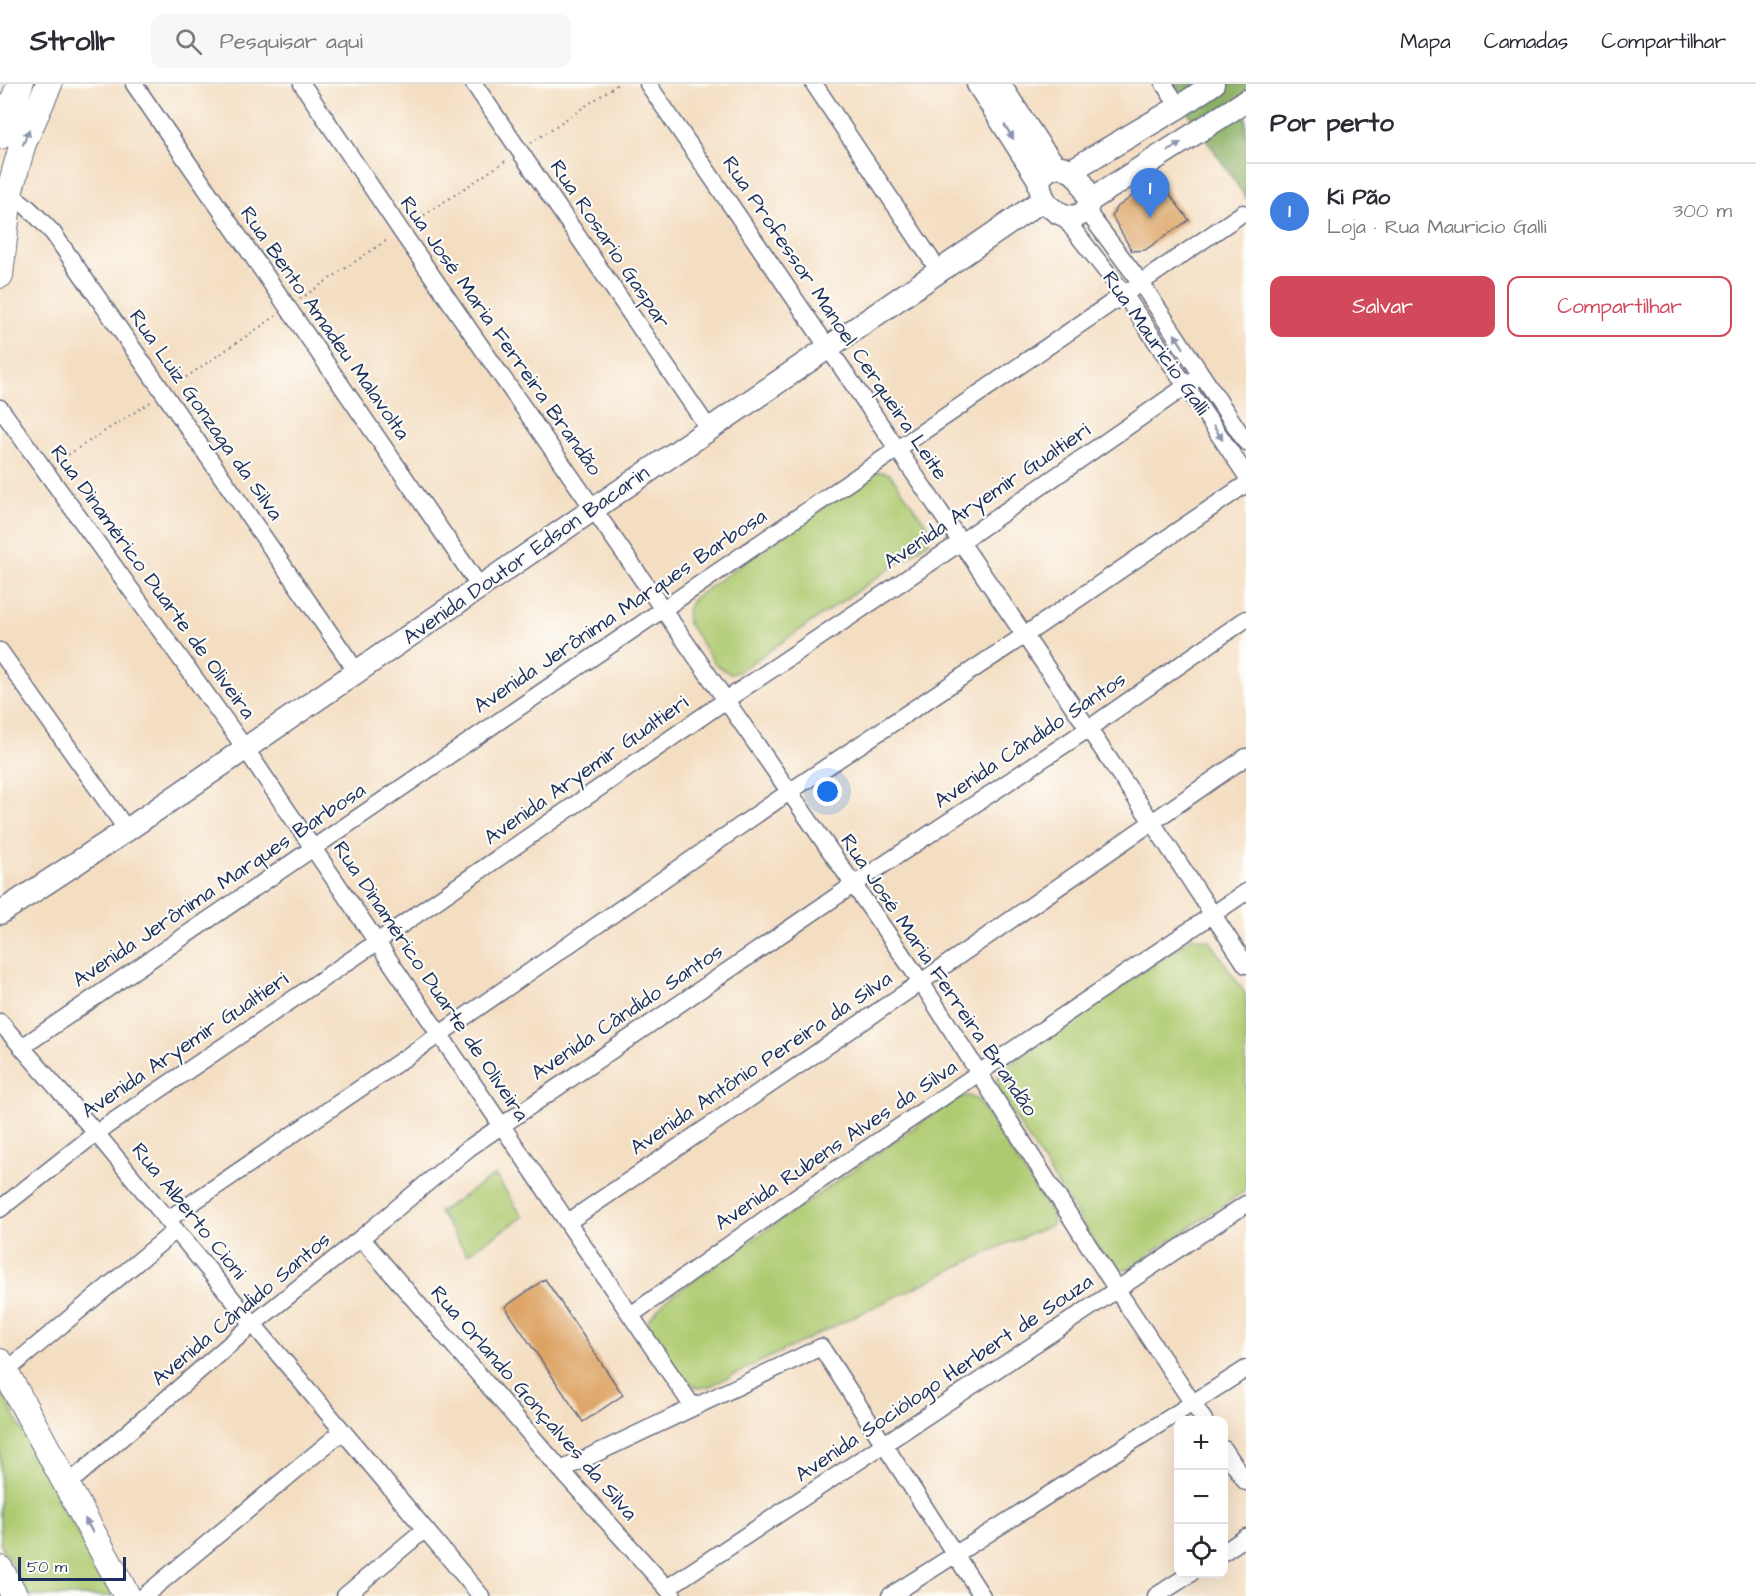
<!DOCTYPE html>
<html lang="pt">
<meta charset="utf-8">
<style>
:root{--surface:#fff;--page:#f7f7f7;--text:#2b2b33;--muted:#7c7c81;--line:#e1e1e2;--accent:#d1495b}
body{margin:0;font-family:"Architects Daughter",sans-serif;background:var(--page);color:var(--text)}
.controls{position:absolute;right:18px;bottom:18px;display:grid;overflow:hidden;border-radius:12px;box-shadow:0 6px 24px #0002}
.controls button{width:54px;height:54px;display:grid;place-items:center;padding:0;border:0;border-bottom:2px solid var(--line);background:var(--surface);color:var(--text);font:30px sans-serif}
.scale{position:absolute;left:18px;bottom:15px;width:108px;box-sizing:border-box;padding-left:6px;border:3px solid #1b2f5e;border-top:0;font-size:16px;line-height:21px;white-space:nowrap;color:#1b2f5e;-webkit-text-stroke:4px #fdfcf7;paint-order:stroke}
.you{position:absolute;left:828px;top:708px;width:21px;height:21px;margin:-15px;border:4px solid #fff;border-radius:50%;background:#1a73e8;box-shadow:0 0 0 9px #1a73e833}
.badge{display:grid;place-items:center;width:39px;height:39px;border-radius:50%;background:var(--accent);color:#fff;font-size:20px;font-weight:700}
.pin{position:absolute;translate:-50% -50px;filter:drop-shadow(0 2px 3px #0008)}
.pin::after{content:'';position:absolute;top:32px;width:21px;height:18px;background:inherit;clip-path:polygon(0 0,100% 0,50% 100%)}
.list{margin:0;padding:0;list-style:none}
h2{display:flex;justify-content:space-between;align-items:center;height:78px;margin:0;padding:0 24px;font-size:26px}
h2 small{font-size:20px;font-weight:400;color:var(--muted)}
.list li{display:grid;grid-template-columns:39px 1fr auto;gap:18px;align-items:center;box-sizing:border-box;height:96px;padding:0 24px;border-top:2px solid var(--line)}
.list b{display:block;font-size:22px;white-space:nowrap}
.list p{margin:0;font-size:20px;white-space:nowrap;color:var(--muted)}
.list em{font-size:20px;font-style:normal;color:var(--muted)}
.actions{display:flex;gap:12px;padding:18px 24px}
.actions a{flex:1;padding:14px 0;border:2px solid var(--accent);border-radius:12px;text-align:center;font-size:21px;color:var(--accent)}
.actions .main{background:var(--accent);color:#fff}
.icon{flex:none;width:33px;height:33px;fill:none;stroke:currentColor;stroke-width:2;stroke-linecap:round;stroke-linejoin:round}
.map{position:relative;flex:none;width:1246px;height:1512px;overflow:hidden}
header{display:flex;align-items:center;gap:36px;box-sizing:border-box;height:84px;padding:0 30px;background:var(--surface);border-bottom:2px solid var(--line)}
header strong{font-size:28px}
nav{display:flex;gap:33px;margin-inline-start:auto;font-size:21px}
.search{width:420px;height:54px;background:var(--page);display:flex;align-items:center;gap:15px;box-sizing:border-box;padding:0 21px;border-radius:12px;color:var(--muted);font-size:22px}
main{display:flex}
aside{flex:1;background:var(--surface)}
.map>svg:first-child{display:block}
.green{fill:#aeca70;stroke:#647c67;stroke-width:1.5}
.forest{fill:#8aae62;stroke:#526e60;stroke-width:1.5}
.building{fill:#dca161}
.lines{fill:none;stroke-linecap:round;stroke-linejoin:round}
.street-casing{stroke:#676c81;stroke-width:19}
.secondary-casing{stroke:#676c81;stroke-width:25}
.primary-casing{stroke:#676c81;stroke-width:28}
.path{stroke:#676c81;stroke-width:2;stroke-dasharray:1.5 4.5;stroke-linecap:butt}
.street{stroke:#fff;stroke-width:16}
.secondary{stroke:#fff;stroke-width:22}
.primary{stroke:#fff;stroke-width:26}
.oneway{fill:#8d97ae}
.labels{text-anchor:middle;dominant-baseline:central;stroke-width:4.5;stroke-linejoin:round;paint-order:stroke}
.street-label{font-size:21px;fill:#1b2f5e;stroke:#fdfcf7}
</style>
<header>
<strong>Strollr</strong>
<div class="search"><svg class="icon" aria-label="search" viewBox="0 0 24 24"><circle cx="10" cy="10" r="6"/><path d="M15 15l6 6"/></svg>Pesquisar aqui</div>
<nav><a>Mapa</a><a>Camadas</a><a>Compartilhar</a></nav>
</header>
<main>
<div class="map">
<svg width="1246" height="1512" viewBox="0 0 1246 1512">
<rect width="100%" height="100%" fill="#fdfcf7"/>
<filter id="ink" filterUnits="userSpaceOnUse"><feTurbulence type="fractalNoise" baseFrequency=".0167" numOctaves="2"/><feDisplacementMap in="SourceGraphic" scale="12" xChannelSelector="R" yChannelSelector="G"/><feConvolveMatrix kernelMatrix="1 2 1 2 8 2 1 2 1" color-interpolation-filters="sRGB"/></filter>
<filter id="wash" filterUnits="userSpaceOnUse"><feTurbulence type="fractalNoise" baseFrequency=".008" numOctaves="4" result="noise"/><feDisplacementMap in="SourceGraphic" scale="24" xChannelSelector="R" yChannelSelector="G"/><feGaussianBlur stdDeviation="1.35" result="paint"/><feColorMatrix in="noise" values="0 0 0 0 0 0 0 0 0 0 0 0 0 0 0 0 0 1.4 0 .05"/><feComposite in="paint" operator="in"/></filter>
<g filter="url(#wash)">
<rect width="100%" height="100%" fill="#f4dec2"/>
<path class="green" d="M 873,388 L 883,388 L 890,390 L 929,444 L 929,458 L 738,588 L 731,590 L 716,581 L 688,539 C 686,528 687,522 694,514 Z
M 1193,853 L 1209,856 L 1246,911 L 1246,1106 L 1128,1185 L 1115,1186 L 1108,1180 L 998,1007 L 997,999 L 999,990 L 1021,972 Z
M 968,1012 L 977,1015 L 1053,1132 L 1052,1141 L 999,1163 L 708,1303 L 698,1304 L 683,1296 L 648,1246 L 649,1235 L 667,1215 L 958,1013 Z
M 495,1091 L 523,1133 L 467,1170 L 439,1128 Z
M 0,1305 L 112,1512 L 29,1512 L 0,1459 Z"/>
<path class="forest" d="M 1169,0 L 1246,0 L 1246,114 L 1173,6 Z"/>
<g id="blocks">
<path class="building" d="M 1161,99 L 1189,136 L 1145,166 L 1132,167 L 1112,132 L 1116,124 L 1145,103 L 1149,108 Z
M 545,1195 L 623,1311 L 583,1338 L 505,1223 Z"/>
</g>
</g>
<g filter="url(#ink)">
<use href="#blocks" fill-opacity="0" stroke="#676c81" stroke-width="1.5"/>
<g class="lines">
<g class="street-casing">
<path id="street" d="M 134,0 L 480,503
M 302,0 L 401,147 L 921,898 L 1117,1206 L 1204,1336
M 474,0 L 709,345
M 648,0 L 1152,738 L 1246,881
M 814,0 L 939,187
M 1164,0 L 1179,23
M 3,108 C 20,112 41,137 53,149 L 357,588
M 1086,126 L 1141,199 L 1246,358
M 1062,131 L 1124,210 L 1246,391
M 0,324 L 245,664 L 693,1323
M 0,567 L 127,746
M 0,938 L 96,1049 L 253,1240 L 481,1512
M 22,963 L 1243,129
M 0,1125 L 96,1049 L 377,858 L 726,616 L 961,458 L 1202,291
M 167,1136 L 440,950 L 789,708 L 1025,551 L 1246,400
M 568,1138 L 921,898 L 1246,673
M 361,1154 L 561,1386 L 673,1511
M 631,1231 L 803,1108 L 1246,808
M 5,1288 L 176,1146
M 1224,1365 L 1246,1398
M 561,1386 L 821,1263 L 982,1512
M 67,1401 L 253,1240 L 361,1154 L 469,1064 L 853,801 L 1088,645 L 1246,535
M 1224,1468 L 1246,1453
M 667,1504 L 1246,1120
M 144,1512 L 343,1347
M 345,1512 L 424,1446
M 890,1512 L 1246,1285
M 1156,1512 L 1190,1490"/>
</g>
<g class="secondary-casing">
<path id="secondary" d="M 978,0 L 1039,96
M 999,0 L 1040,63 L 1055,82
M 1070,87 L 1179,23 L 1213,0
M 1089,117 C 1087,111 1085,104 1082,99 C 1071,81 1051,75 1039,96 C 1040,103 1040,108 1044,115 C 1050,127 1074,141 1086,126 C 1088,124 1088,120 1089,117 L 1246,17
M 0,829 L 127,746 L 1044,115"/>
</g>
<g class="primary-casing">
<path id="primary" d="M 0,52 L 20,0
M 0,191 L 9,109 L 23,59 L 49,0
M 0,1278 L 127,1512
M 0,1485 L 15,1512"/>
</g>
<path class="path" d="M 531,59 L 618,0
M 414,138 L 507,76
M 300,215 L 387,156
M 176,300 L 276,232
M 58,377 L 152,317"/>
<use href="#street" class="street"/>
<use href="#secondary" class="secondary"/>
<use href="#primary" class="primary"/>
</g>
<defs><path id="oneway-solid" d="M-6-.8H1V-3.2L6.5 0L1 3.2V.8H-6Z" transform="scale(1.5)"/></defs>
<g class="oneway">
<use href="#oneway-solid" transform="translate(1009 48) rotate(57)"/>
<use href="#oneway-solid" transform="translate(26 53) rotate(-68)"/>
<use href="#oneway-solid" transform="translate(1174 63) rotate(-33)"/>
<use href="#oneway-solid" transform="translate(1179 257) rotate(-123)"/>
<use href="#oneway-solid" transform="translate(1218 349) rotate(57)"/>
<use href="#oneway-solid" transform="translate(89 1442) rotate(-119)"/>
</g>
</g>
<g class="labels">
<g class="street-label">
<text transform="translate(610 160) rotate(56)">Rua Rosario Gaspar</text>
<text transform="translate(835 234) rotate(56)">Rua Professor Manoel Cerqueira Leite</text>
<text transform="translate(325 239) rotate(55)">Rua Bento Amadeu Malavolta</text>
<text transform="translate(501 252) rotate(55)">Rua José Maria Ferreira Brandão</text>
<text transform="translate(1156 259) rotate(55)">Rua Mauricio Galli</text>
<text transform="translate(206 331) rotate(55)">Rua Luiz Gonzaga da Silva</text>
<text transform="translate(987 412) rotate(-34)">Avenida Aryemir Gualtieri</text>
<text transform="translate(526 471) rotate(-35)">Avenida Doutor Edson Bacarin</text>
<text transform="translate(153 498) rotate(54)">Rua Dinamérico Duarte de Oliveira</text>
<text transform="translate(620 527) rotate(-34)">Avenida Jerônima Marques Barbosa</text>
<text transform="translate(1030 656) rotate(-34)">Avenida Cândido Santos</text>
<text transform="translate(586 686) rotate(-35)">Avenida Aryemir Gualtieri</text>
<text transform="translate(219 801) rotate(-34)">Avenida Jerônima Marques Barbosa</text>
<text transform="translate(939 891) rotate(56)">Rua José Maria Ferreira Brandão</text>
<text transform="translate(431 897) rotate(56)">Rua Dinamérico Duarte de Oliveira</text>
<text transform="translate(627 928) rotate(-34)">Avenida Cândido Santos</text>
<text transform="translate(185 961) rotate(-34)">Avenida Aryemir Gualtieri</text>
<text transform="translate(761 979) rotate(-34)">Avenida Antônio Pereira da Silva</text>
<text transform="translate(836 1061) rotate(-34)">Avenida Rubens Alves da Silva</text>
<text transform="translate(189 1127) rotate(51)">Rua Alberto Cioni</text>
<text transform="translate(241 1225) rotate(-40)">Avenida Cândido Santos</text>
<text transform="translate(944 1294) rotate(-34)">Avenida Sociólogo Herbert de Souza</text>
<text transform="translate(534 1319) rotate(49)">Rua Orlando Gonçalves da Silva</text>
</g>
</g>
</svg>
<div class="controls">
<button>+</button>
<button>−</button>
<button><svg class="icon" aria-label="locate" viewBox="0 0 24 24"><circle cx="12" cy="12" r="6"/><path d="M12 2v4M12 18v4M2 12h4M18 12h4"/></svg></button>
</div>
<div class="scale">50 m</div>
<div class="you"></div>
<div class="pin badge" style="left:1150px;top:134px;background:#3f7fe0">1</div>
</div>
<aside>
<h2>Por perto<small></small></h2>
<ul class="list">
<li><span class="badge" style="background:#3f7fe0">1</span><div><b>Ki Pão</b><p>Loja · Rua Mauricio Galli</p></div><em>300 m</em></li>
</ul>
<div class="actions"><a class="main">Salvar</a><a>Compartilhar</a></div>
</aside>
</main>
